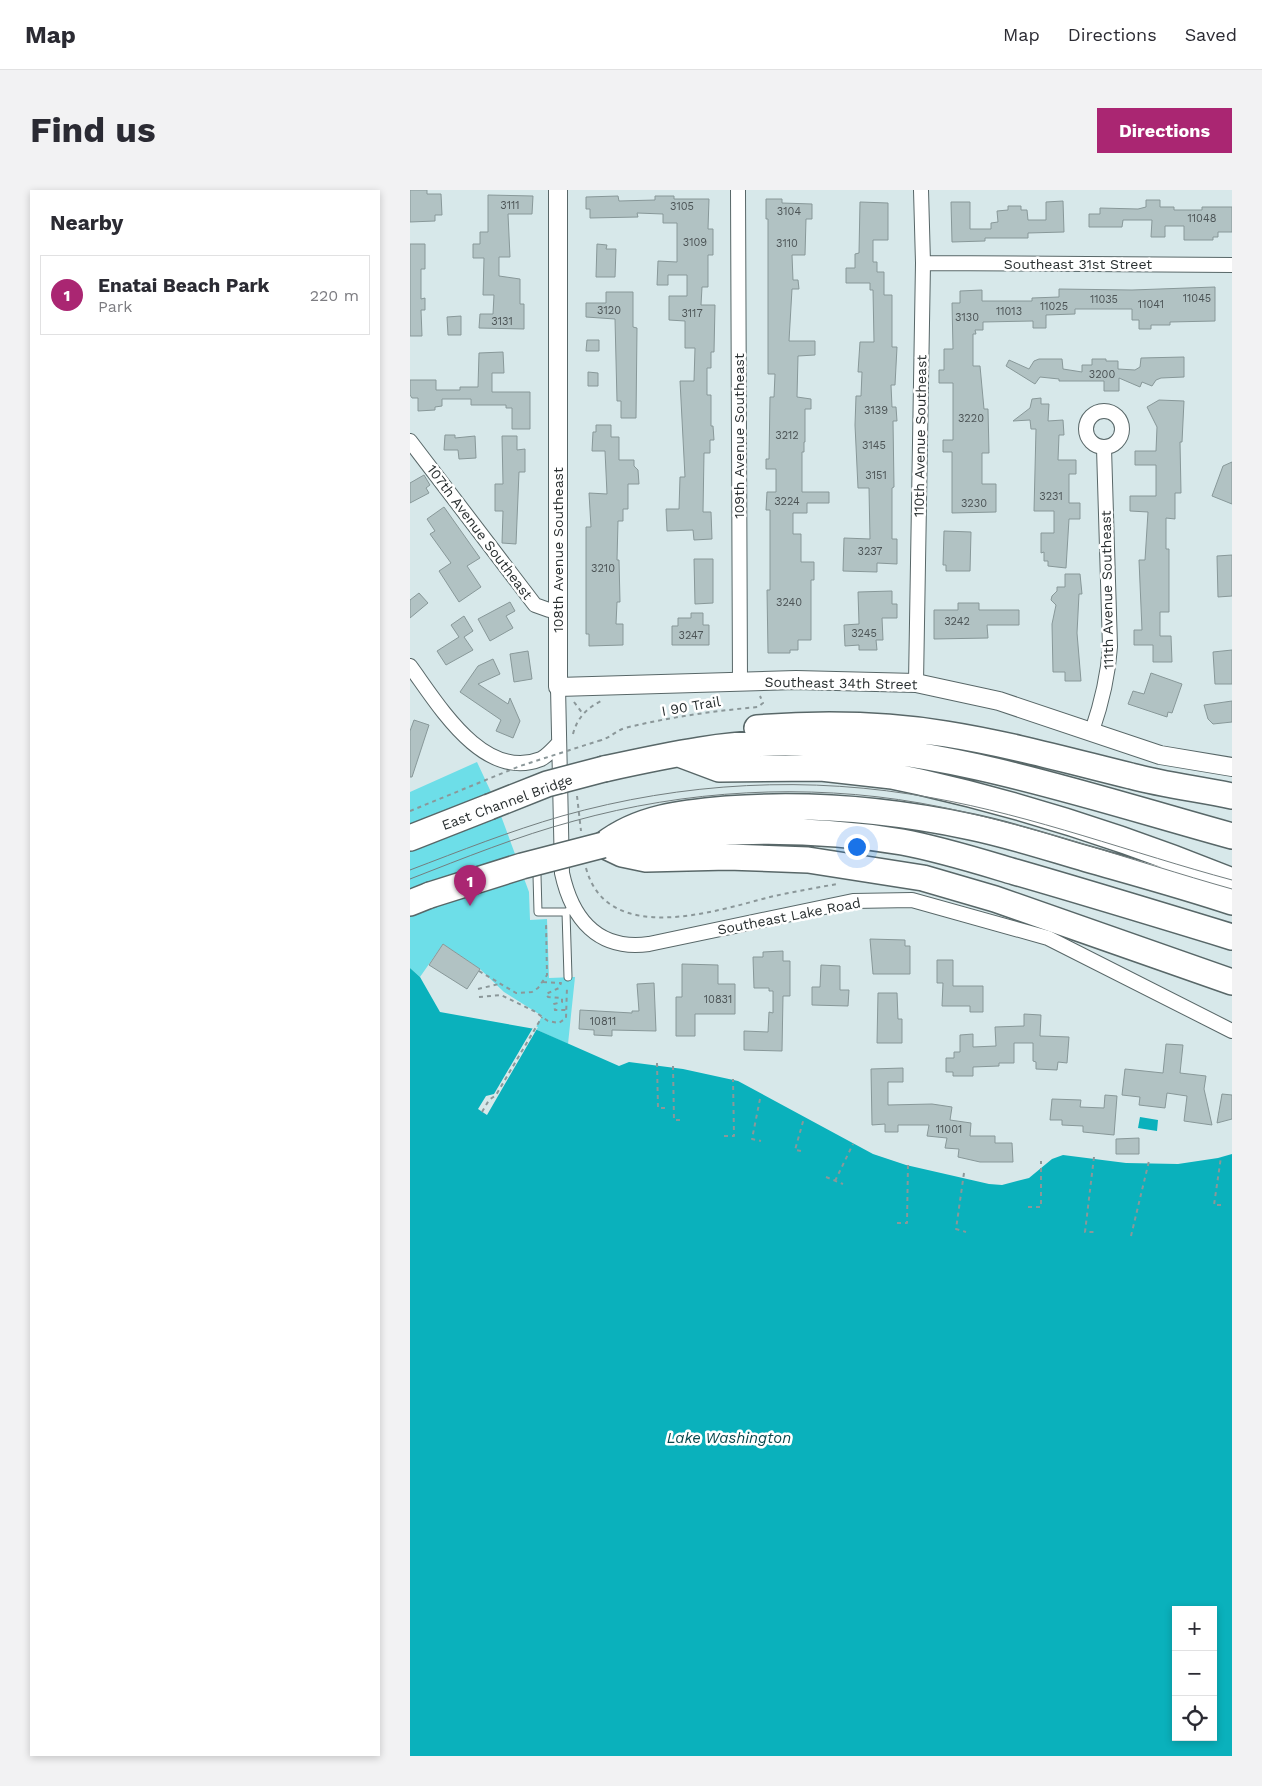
<!DOCTYPE html>
<meta charset="utf-8">
<style>
:root{--surface:#fff;--page:#f2f2f3;--text:#2b2b33;--muted:#7c7c81;--line:#e1e1e2;--accent:#aa2672}
body{margin:0;font-family:"Work Sans",sans-serif;background:var(--page);color:var(--text)}
.controls{position:absolute;right:15px;bottom:15px;display:grid;overflow:hidden;border-radius:0px;box-shadow:0 2px 8px #0003}
.controls button{width:45px;height:45px;display:grid;place-items:center;padding:0;border:0;border-bottom:1px solid var(--line);background:var(--surface);color:var(--text);font:25px sans-serif}
.you{position:absolute;left:446px;top:656px;width:18px;height:18px;margin:-12px;border:4px solid #fff;border-radius:50%;background:#1a73e8;box-shadow:0 0 0 8px #1a73e833}
.badge{display:grid;place-items:center;width:32px;height:32px;border-radius:50%;background:var(--accent);color:#fff;font-size:16px;font-weight:700}
.pin{position:absolute;translate:-50% -41px;filter:drop-shadow(0 1px 2px #0008)}
.pin::after{content:'';position:absolute;top:26px;width:18px;height:15px;background:inherit;clip-path:polygon(0 0,100% 0,50% 100%)}
.list{margin:0;padding:0;list-style:none}
h2{display:flex;justify-content:space-between;align-items:center;height:65px;margin:0;padding:0 20px;font-size:21px}
h2 small{font-size:16px;font-weight:400;color:var(--muted)}
.list li{display:grid;grid-template-columns:32px 1fr auto;gap:15px;align-items:center;box-sizing:border-box;height:80px;margin:0 10px 10px;padding:0 10px;border:1px solid var(--line);border-radius:0px}
.list b{display:block;font-size:19px;white-space:nowrap}
.list p{margin:0;font-size:16px;white-space:nowrap;color:var(--muted)}
.list em{font-size:16px;font-style:normal;color:var(--muted)}
.icon{flex:none;width:28px;height:28px;fill:none;stroke:currentColor;stroke-width:2;stroke-linecap:round;stroke-linejoin:round}
.map{position:relative;flex:none;width:822px;height:1566px;overflow:hidden;border-radius:0px}
header{display:flex;align-items:center;gap:30px;box-sizing:border-box;height:70px;padding:0 25px;background:var(--surface);border-bottom:1px solid var(--line)}
header strong{font-size:24px}
nav{display:flex;gap:28px;margin-inline-start:auto;font-size:18px}
.intro{display:flex;align-items:center;justify-content:space-between;box-sizing:border-box;height:120px;padding:0 30px}
h1{margin:0;font-size:35px}
.button{padding:12px 22px;border-radius:0px;background:var(--accent);color:#fff;font-size:18px;font-weight:700}
main{display:flex;gap:30px;padding:0 30px}
aside{flex:1;background:var(--surface);border-radius:0px;box-shadow:0 2px 8px #0003}
.map>svg:first-child{display:block}
.green{fill:#6ddee8}
.water{fill:#0ab1bc;fill-rule:evenodd}
.pier{fill:#d7e8ea}
.building{fill:#b1c2c3;stroke:#889899}
.lines{fill:none;stroke-linecap:round;stroke-linejoin:round}
.service-casing{stroke:#586768;stroke-width:9}
.minor-casing{stroke:#586768;stroke-width:16}
.tertiary-casing{stroke:#586768;stroke-width:20}
.motorway-casing{stroke:#586768;stroke-width:28}
.path{stroke:#8b9799;stroke-width:2;stroke-dasharray:4 4;stroke-linecap:butt}
.service{stroke:#fff;stroke-width:7}
.minor{stroke:#fff;stroke-width:14}
.tertiary{stroke:#fff;stroke-width:18}
.motorway{stroke:#fff;stroke-width:25}
.tram{stroke:#737e7f;stroke-width:1}
.motorway-bridge-casing{stroke:#586768;stroke-width:28;stroke-linecap:butt}
.path-bridge{stroke:#8b9799;stroke-width:2;stroke-dasharray:4 4;stroke-linecap:butt}
.motorway-bridge{stroke:#fff;stroke-width:25}
.labels{text-anchor:middle;dominant-baseline:central;stroke-width:5;stroke-linejoin:round;paint-order:stroke}
.number-label{font-size:11px;fill:#4c5456}
.street-label{font-size:14px;fill:#2a3031;stroke:#fff}
.water-label{font-size:15px;font-style:italic;fill:#07474b;stroke:#fff}
</style>
<header>
<strong>Map</strong>
<nav><a>Map</a><a>Directions</a><a>Saved</a></nav>
</header>
<div class="intro"><h1>Find us</h1><a class="button">Directions</a></div>
<main>
<aside>
<h2>Nearby<small></small></h2>
<ul class="list">
<li><span class="badge">1</span><div><b>Enatai Beach Park</b><p>Park</p></div><em>220 m</em></li>
</ul>
</aside>
<div class="map">
<svg width="822" height="1566" viewBox="0 0 822 1566">
<rect width="100%" height="100%" fill="#d7e8ea"/>
<path class="green" d="M 67,572 L 87,615 L 119,702 L 120,730 L 137,729 L 139,788 L 165,787 L 158,854 L 125,839 L 132,826 L 94,802 L 70,779 L 33,754 L 10,787 L 0,778 L 0,602 Z"/>
<path class="water" d="M 0,778 L 10,787 L 30,822 L 125,839 L 209,876 L 219,872 L 273,879 L 328,891 L 463,964 L 496,975 L 579,994 L 592,995 L 619,988 L 642,969 L 653,965 L 716,973 L 768,974 L 808,968 L 822,964 L 822,1566 L 0,1566 ZM 766,1420 L 803,1420 L 803,1547 L 766,1547 Z
M 730,927 L 748,930 L 747,941 L 728,938 Z"/>
<path class="pier" d="M 124,836 L 128,837 L 77,925 L 68,919 L 76,906 L 84,904 Z"/>
<path class="building" d="M 0,0 L 17,0 L 17,4 L 31,4 L 32,25 L 25,25 L 25,31 L 0,32 Z
M 78,5 L 123,6 L 122,24 L 98,24 L 100,67 L 89,67 L 89,86 L 110,89 L 110,114 L 114,114 L 114,139 L 69,138 L 70,124 L 83,124 L 84,105 L 73,105 L 74,68 L 63,68 L 63,54 L 70,54 L 70,42 L 78,42 Z
M 208,6 L 209,11 L 245,10 L 245,6 L 264,6 L 264,9 L 299,9 L 298,39 L 303,39 L 303,65 L 298,65 L 298,97 L 292,97 L 291,115 L 305,115 L 304,162 L 301,162 L 301,178 L 297,178 L 297,205 L 301,205 L 301,236 L 303,236 L 304,250 L 300,250 L 300,263 L 294,263 L 293,322 L 301,322 L 302,349 L 284,350 L 283,340 L 257,341 L 256,319 L 269,319 L 270,287 L 275,287 L 270,191 L 284,191 L 285,158 L 275,158 L 275,131 L 259,130 L 259,106 L 277,106 L 277,85 L 258,85 L 258,95 L 247,95 L 248,71 L 267,72 L 267,33 L 253,33 L 253,24 L 227,23 L 228,27 L 180,28 L 180,19 L 176,19 L 176,7 Z
M 356,9 L 372,9 L 372,13 L 402,14 L 402,29 L 396,29 L 395,65 L 382,65 L 383,90 L 388,90 L 389,99 L 382,99 L 379,151 L 405,151 L 405,165 L 388,166 L 387,207 L 401,209 L 401,219 L 395,219 L 395,252 L 394,252 L 394,262 L 392,262 L 392,302 L 419,302 L 419,313 L 397,313 L 397,323 L 383,323 L 383,344 L 391,344 L 391,372 L 404,372 L 404,390 L 401,390 L 401,450 L 388,450 L 388,460 L 380,460 L 380,463 L 358,463 L 357,400 L 360,400 L 360,320 L 356,320 L 357,302 L 366,302 L 366,279 L 356,279 L 356,269 L 359,269 L 360,207 L 364,207 L 365,184 L 358,184 L 358,29 L 356,29 Z
M 736,10 L 750,10 L 750,17 L 764,17 L 764,20 L 792,20 L 792,17 L 822,17 L 822,42 L 808,42 L 808,47 L 803,47 L 803,50 L 774,50 L 774,36 L 755,36 L 755,47 L 741,47 L 742,30 L 713,30 L 712,37 L 679,37 L 679,24 L 690,24 L 690,18 L 728,19 L 736,17 Z
M 653,11 L 654,42 L 618,43 L 618,48 L 575,48 L 575,51 L 542,52 L 541,12 L 560,12 L 560,39 L 581,39 L 581,33 L 588,32 L 587,21 L 598,20 L 598,16 L 611,16 L 611,20 L 617,20 L 618,30 L 636,30 L 636,12 Z
M 450,12 L 478,13 L 478,50 L 463,50 L 463,72 L 467,72 L 467,82 L 474,82 L 474,105 L 482,105 L 482,157 L 487,157 L 485,195 L 481,195 L 482,217 L 486,217 L 487,231 L 483,231 L 484,297 L 482,298 L 482,349 L 487,349 L 487,374 L 467,373 L 467,382 L 433,381 L 434,348 L 460,349 L 459,298 L 448,298 L 445,235 L 446,206 L 451,206 L 452,182 L 448,182 L 450,152 L 464,152 L 463,100 L 460,100 L 460,93 L 436,93 L 436,78 L 445,78 L 445,64 L 449,63 Z
M 0,54 L 15,54 L 15,79 L 11,79 L 11,109 L 15,108 L 15,120 L 11,120 L 12,146 L 0,146 Z
M 187,54 L 197,55 L 196,59 L 206,59 L 205,87 L 186,87 Z
M 805,97 L 805,131 L 760,132 L 760,135 L 741,135 L 741,139 L 729,139 L 729,130 L 722,130 L 722,119 L 665,119 L 665,124 L 636,125 L 636,138 L 623,138 L 623,131 L 573,132 L 573,140 L 565,140 L 566,144 L 563,144 L 563,176 L 570,176 L 574,219 L 578,219 L 579,263 L 572,263 L 572,294 L 586,294 L 586,322 L 542,323 L 542,262 L 533,262 L 533,250 L 543,250 L 543,193 L 529,193 L 529,180 L 534,180 L 534,159 L 543,159 L 542,113 L 550,113 L 550,101 L 572,100 L 572,111 L 622,111 L 622,108 L 649,107 L 649,99 L 722,100 Z
M 196,102 L 223,102 L 223,137 L 227,138 L 226,228 L 211,228 L 211,211 L 207,211 L 205,129 L 176,127 L 176,113 L 196,113 Z
M 51,126 L 51,145 L 38,145 L 37,127 Z
M 177,150 L 189,150 L 189,161 L 176,161 Z
M 93,162 L 94,183 L 82,183 L 82,202 L 120,202 L 120,239 L 102,239 L 102,218 L 96,218 L 96,215 L 61,215 L 61,209 L 32,209 L 32,216 L 25,217 L 25,220 L 8,221 L 8,208 L 2,208 L 0,205 L 0,190 L 26,190 L 26,200 L 50,200 L 50,197 L 68,197 L 69,163 Z
M 774,167 L 774,187 L 751,188 L 746,190 L 742,196 L 732,192 L 730,197 L 709,188 L 709,201 L 694,201 L 694,191 L 649,191 L 649,189 L 630,187 L 625,194 L 596,176 L 599,170 L 619,179 L 624,171 L 629,169 L 652,169 L 653,179 L 672,182 L 672,175 L 682,175 L 682,169 L 696,169 L 696,171 L 708,171 L 708,179 L 725,180 L 730,177 L 731,168 Z
M 178,182 L 188,183 L 188,196 L 178,196 Z
M 631,208 L 631,214 L 639,214 L 638,231 L 653,230 L 654,245 L 649,245 L 648,270 L 666,270 L 666,284 L 659,284 L 659,313 L 670,313 L 670,329 L 659,329 L 656,378 L 638,376 L 638,371 L 634,371 L 634,362 L 631,363 L 631,343 L 644,343 L 644,321 L 624,321 L 626,239 L 621,239 L 620,230 L 603,231 L 620,218 L 622,209 Z
M 749,210 L 774,211 L 772,252 L 770,252 L 771,303 L 765,303 L 765,329 L 756,328 L 756,359 L 759,359 L 759,422 L 750,422 L 750,446 L 761,446 L 762,472 L 743,472 L 743,455 L 724,455 L 724,440 L 732,440 L 729,370 L 735,370 L 738,322 L 720,321 L 720,306 L 746,306 L 746,275 L 725,275 L 725,261 L 746,261 L 747,237 L 737,217 Z
M 186,235 L 201,235 L 201,247 L 209,247 L 209,270 L 224,270 L 224,276 L 228,280 L 229,294 L 218,294 L 218,319 L 213,319 L 213,331 L 208,331 L 207,370 L 209,370 L 210,412 L 207,412 L 206,434 L 213,434 L 213,455 L 179,456 L 179,444 L 176,444 L 176,337 L 181,337 L 179,303 L 197,304 L 195,261 L 182,261 L 183,242 L 186,242 Z
M 35,245 L 45,245 L 45,248 L 65,246 L 66,268 L 49,269 L 48,260 L 34,260 Z
M 92,246 L 107,246 L 107,260 L 115,259 L 115,282 L 109,282 L 106,354 L 92,353 L 93,321 L 85,321 L 85,294 L 93,294 Z
M 822,272 L 822,314 L 802,306 L 813,276 Z
M 14,285 L 20,295 L 16,298 L 19,303 L 0,313 L 0,293 Z
M 34,317 L 70,368 L 57,376 L 71,397 L 49,412 L 29,381 L 41,373 L 20,344 L 25,341 L 17,329 Z
M 534,341 L 561,342 L 560,381 L 536,381 L 536,375 L 533,375 Z
M 822,365 L 822,406 L 808,407 L 807,366 Z
M 284,369 L 303,369 L 303,413 L 285,414 Z
M 655,384 L 670,384 L 672,404 L 669,404 L 667,443 L 671,491 L 655,491 L 655,482 L 643,482 L 642,434 L 646,415 L 641,410 L 642,406 L 647,401 L 647,397 L 655,397 Z
M 482,401 L 482,414 L 487,414 L 487,428 L 472,428 L 473,450 L 466,450 L 467,460 L 449,460 L 449,455 L 435,456 L 434,435 L 449,434 L 448,402 Z
M 9,403 L 18,413 L 0,428 L 0,410 Z
M 100,412 L 105,421 L 96,426 L 103,438 L 80,451 L 68,429 Z
M 548,413 L 569,413 L 569,420 L 609,420 L 609,435 L 577,435 L 578,448 L 524,449 L 524,420 L 548,420 Z
M 281,423 L 293,423 L 293,435 L 299,435 L 299,455 L 262,455 L 262,436 L 268,436 L 268,428 L 281,428 Z
M 54,426 L 63,441 L 54,447 L 63,460 L 36,475 L 27,461 L 49,447 L 41,435 Z
M 822,460 L 822,494 L 805,494 L 803,462 Z
M 118,461 L 122,489 L 104,492 L 100,464 Z
M 83,469 L 90,484 L 68,494 L 98,514 L 100,508 L 110,531 L 103,548 L 86,541 L 91,530 L 50,502 L 68,476 Z
M 741,483 L 772,494 L 762,523 L 758,522 L 757,527 L 718,514 L 723,501 L 734,504 Z
M 822,511 L 822,532 L 803,534 L 798,529 L 794,515 Z
M 4,530 L 19,535 L 2,587 L 0,587 L 0,541 Z
M 460,749 L 495,750 L 495,756 L 500,756 L 500,784 L 463,784 Z
M 33,754 L 70,779 L 57,799 L 19,775 Z
M 373,761 L 373,771 L 380,771 L 380,806 L 373,806 L 372,861 L 334,860 L 334,841 L 358,842 L 359,822 L 363,823 L 363,801 L 359,801 L 359,798 L 344,798 L 343,767 L 353,767 L 353,762 Z
M 527,770 L 543,770 L 543,796 L 573,796 L 573,822 L 560,822 L 560,816 L 532,816 L 533,793 L 527,793 Z
M 272,774 L 308,775 L 308,794 L 325,794 L 325,824 L 285,824 L 285,846 L 266,846 L 266,807 L 272,807 Z
M 411,775 L 430,776 L 430,800 L 439,800 L 438,816 L 402,815 L 402,797 L 410,797 Z
M 244,793 L 246,841 L 202,840 L 202,846 L 184,845 L 184,840 L 169,839 L 170,820 L 222,823 L 222,821 L 229,821 L 227,794 Z
M 468,803 L 487,803 L 488,829 L 492,829 L 492,853 L 467,853 Z
M 614,824 L 631,825 L 630,846 L 659,847 L 657,873 L 648,872 L 647,880 L 626,879 L 626,872 L 623,871 L 623,853 L 604,853 L 604,873 L 589,873 L 589,876 L 563,877 L 563,886 L 543,886 L 543,882 L 536,882 L 536,868 L 544,868 L 544,862 L 550,862 L 550,845 L 563,844 L 563,857 L 586,856 L 585,837 L 614,836 Z
M 756,854 L 773,855 L 770,883 L 796,886 L 794,899 L 802,935 L 774,931 L 777,906 L 757,903 L 755,918 L 729,915 L 730,907 L 712,905 L 715,879 L 753,883 Z
M 493,878 L 493,892 L 478,892 L 478,915 L 522,914 L 542,917 L 540,930 L 561,933 L 560,946 L 585,946 L 585,953 L 602,953 L 603,972 L 570,972 L 548,967 L 549,959 L 535,958 L 537,948 L 517,946 L 519,935 L 488,935 L 488,942 L 475,942 L 475,934 L 462,935 L 461,879 Z
M 812,904 L 822,905 L 822,929 L 807,933 Z
M 695,905 L 707,906 L 704,945 L 673,942 L 673,936 L 652,935 L 652,930 L 640,930 L 642,909 L 671,910 L 670,917 L 694,918 Z
M 729,948 L 729,964 L 706,964 L 706,949 Z"/>
<g class="lines">
<g class="service-casing">
<path id="service" d="M 127,685 L 128,722 L 156,722
M 158,787 L 156,722 L 164,719"/>
</g>
<g class="minor-casing">
<path id="minor" d="M 328,0 L 330,492
M 513,73 L 822,75
M676 239a18 18 0 1 1 36 0a18 18 0 1 1-36 0Z
M 0,251 L 125,415 L 139,420 L 148,419
M 0,476 C 28,514 73,592 131,569 C 137,566 143,559 148,554
M 506,493 L 513,73 L 511,0
M 148,497 L 152,683 C 162,729 188,761 239,754 L 443,711 L 502,710 L 638,748 L 822,841
M 682,541 C 692,512 698,487 700,457 L 694,258"/>
</g>
<g class="tertiary-casing">
<path id="tertiary" d="M 148,0 L 148,497 L 386,490 L 506,493 L 589,511 L 750,565 L 822,577"/>
</g>
<g class="motorway-casing">
<path id="motorway" d="M 347,538 C 410,533 474,534 536,544 C 599,554 660,571 721,586 C 754,595 789,599 822,606
M 269,564 L 309,579 L 411,578 L 482,586 L 510,592 C 616,616 721,650 822,691
M 194,579 C 258,565 322,551 388,553 C 537,557 680,607 822,646
M 0,648 L 79,617
M 210,652 C 304,639 398,636 492,652 C 530,659 568,671 605,682 C 678,703 750,725 822,747
M 193,655 L 212,664 L 236,669 L 318,667 L 398,670 L 513,688 L 585,709 L 822,792
M 193,655 C 229,627 272,623 317,619 C 398,613 481,620 561,637 C 600,645 639,658 677,669 C 726,683 774,696 822,712
M 0,713 L 20,705"/>
</g>
<path class="path" d="M 164,512 L 173,524
M 163,544 C 167,528 177,518 191,511
M 188,551 C 201,548 205,541 215,538 C 259,527 304,521 348,517 L 353,513 L 350,506
M 167,606 L 171,641
M 176,678 C 197,757 306,721 360,707 C 382,702 405,698 427,694
M 69,781 L 106,803 L 122,802 L 128,798 L 137,785 L 136,732
M 133,792 L 151,793 L 149,798 L 136,804 L 138,807 L 152,808 L 152,812 L 144,814 L 145,820 L 157,820
M 68,799 L 89,794
M 69,807 L 91,805 L 124,821 L 138,831 L 149,833 L 156,828 L 157,797
M 247,873 L 248,918 L 255,918
M 263,876 L 264,930 L 271,930
M 350,909 L 342,949 L 351,951
M 72,922 L 79,910 L 86,905 L 132,827
M 314,946 L 324,946 L 323,889
M 391,961 L 385,960 L 394,928
M 684,967 L 675,1042 L 685,1042
M 554,983 L 546,1039 L 556,1042
M 416,987 L 433,994
M 425,991 L 443,954
M 811,1015 L 804,1015 L 811,967
M 618,1017 L 631,1017 L 631,971
M 487,1033 L 497,1033 L 498,973
M 721,1046 L 739,971"/>
<use href="#service" class="service"/>
<use href="#minor" class="minor"/>
<use href="#tertiary" class="tertiary"/>
<use href="#motorway" class="motorway"/>
<path class="tram" d="M 0,680 C 50,661 100,641 152,626 C 273,592 399,585 523,608 C 624,626 722,663 822,690
M 0,689 C 54,668 108,646 164,631 C 276,600 396,593 510,613 C 616,632 719,670 822,699"/>
<g class="motorway-bridge-casing">
<path id="motorway-bridge" d="M 79,617 L 137,594 L 194,579
M 20,705 L 112,676 L 193,655"/>
</g>
<path class="path-bridge" d="M 0,621 L 110,576 L 188,551"/>
<use href="#motorway-bridge" class="motorway-bridge"/>
</g>
<g class="labels">
<g class="number-label">
<text x="100" y="15">3111</text>
<text x="272" y="16">3105</text>
<text x="379" y="21">3104</text>
<text x="792" y="28">11048</text>
<text x="285" y="52">3109</text>
<text x="377" y="53">3110</text>
<text x="787" y="108">11045</text>
<text x="694" y="109">11035</text>
<text x="741" y="114">11041</text>
<text x="644" y="116">11025</text>
<text x="199" y="120">3120</text>
<text x="599" y="121">11013</text>
<text x="282" y="123">3117</text>
<text x="557" y="127">3130</text>
<text x="92" y="131">3131</text>
<text x="692" y="184">3200</text>
<text x="466" y="220">3139</text>
<text x="561" y="228">3220</text>
<text x="377" y="245">3212</text>
<text x="464" y="255">3145</text>
<text x="466" y="285">3151</text>
<text x="641" y="306">3231</text>
<text x="377" y="311">3224</text>
<text x="564" y="313">3230</text>
<text x="460" y="361">3237</text>
<text x="193" y="378">3210</text>
<text x="379" y="412">3240</text>
<text x="547" y="431">3242</text>
<text x="454" y="443">3245</text>
<text x="281" y="445">3247</text>
<text x="308" y="809">10831</text>
<text x="193" y="831">10811</text>
<text x="539" y="939">11001</text>
</g>
<g class="street-label">
<text x="668" y="74">Southeast 31st Street</text>
<text transform="translate(329 246) rotate(-90)">109th Avenue Southeast</text>
<text transform="translate(510 246) rotate(-89)">110th Avenue Southeast</text>
<text transform="translate(70 342) rotate(53)">107th Avenue Southeast</text>
<text transform="translate(148 360) rotate(-90)">108th Avenue Southeast</text>
<text transform="translate(697 400) rotate(-91)">111th Avenue Southeast</text>
<text transform="translate(431 493) rotate(1)">Southeast 34th Street</text>
<text transform="translate(281 516) rotate(-10)">I 90 Trail</text>
<text transform="translate(97 612) rotate(-20)">East Channel Bridge</text>
<text transform="translate(379 726) rotate(-11)">Southeast Lake Road</text>
</g>
<g class="water-label">
<text x="319" y="1248">Lake Washington</text>
</g>
</g>
</svg>
<div class="controls">
<button>+</button>
<button>−</button>
<button><svg class="icon" aria-label="locate" viewBox="0 0 24 24"><circle cx="12" cy="12" r="6"/><path d="M12 2v4M12 18v4M2 12h4M18 12h4"/></svg></button>
</div>
<div class="you"></div>
<div class="pin badge" style="left:60px;top:716px">1</div>
</div>
</main>
